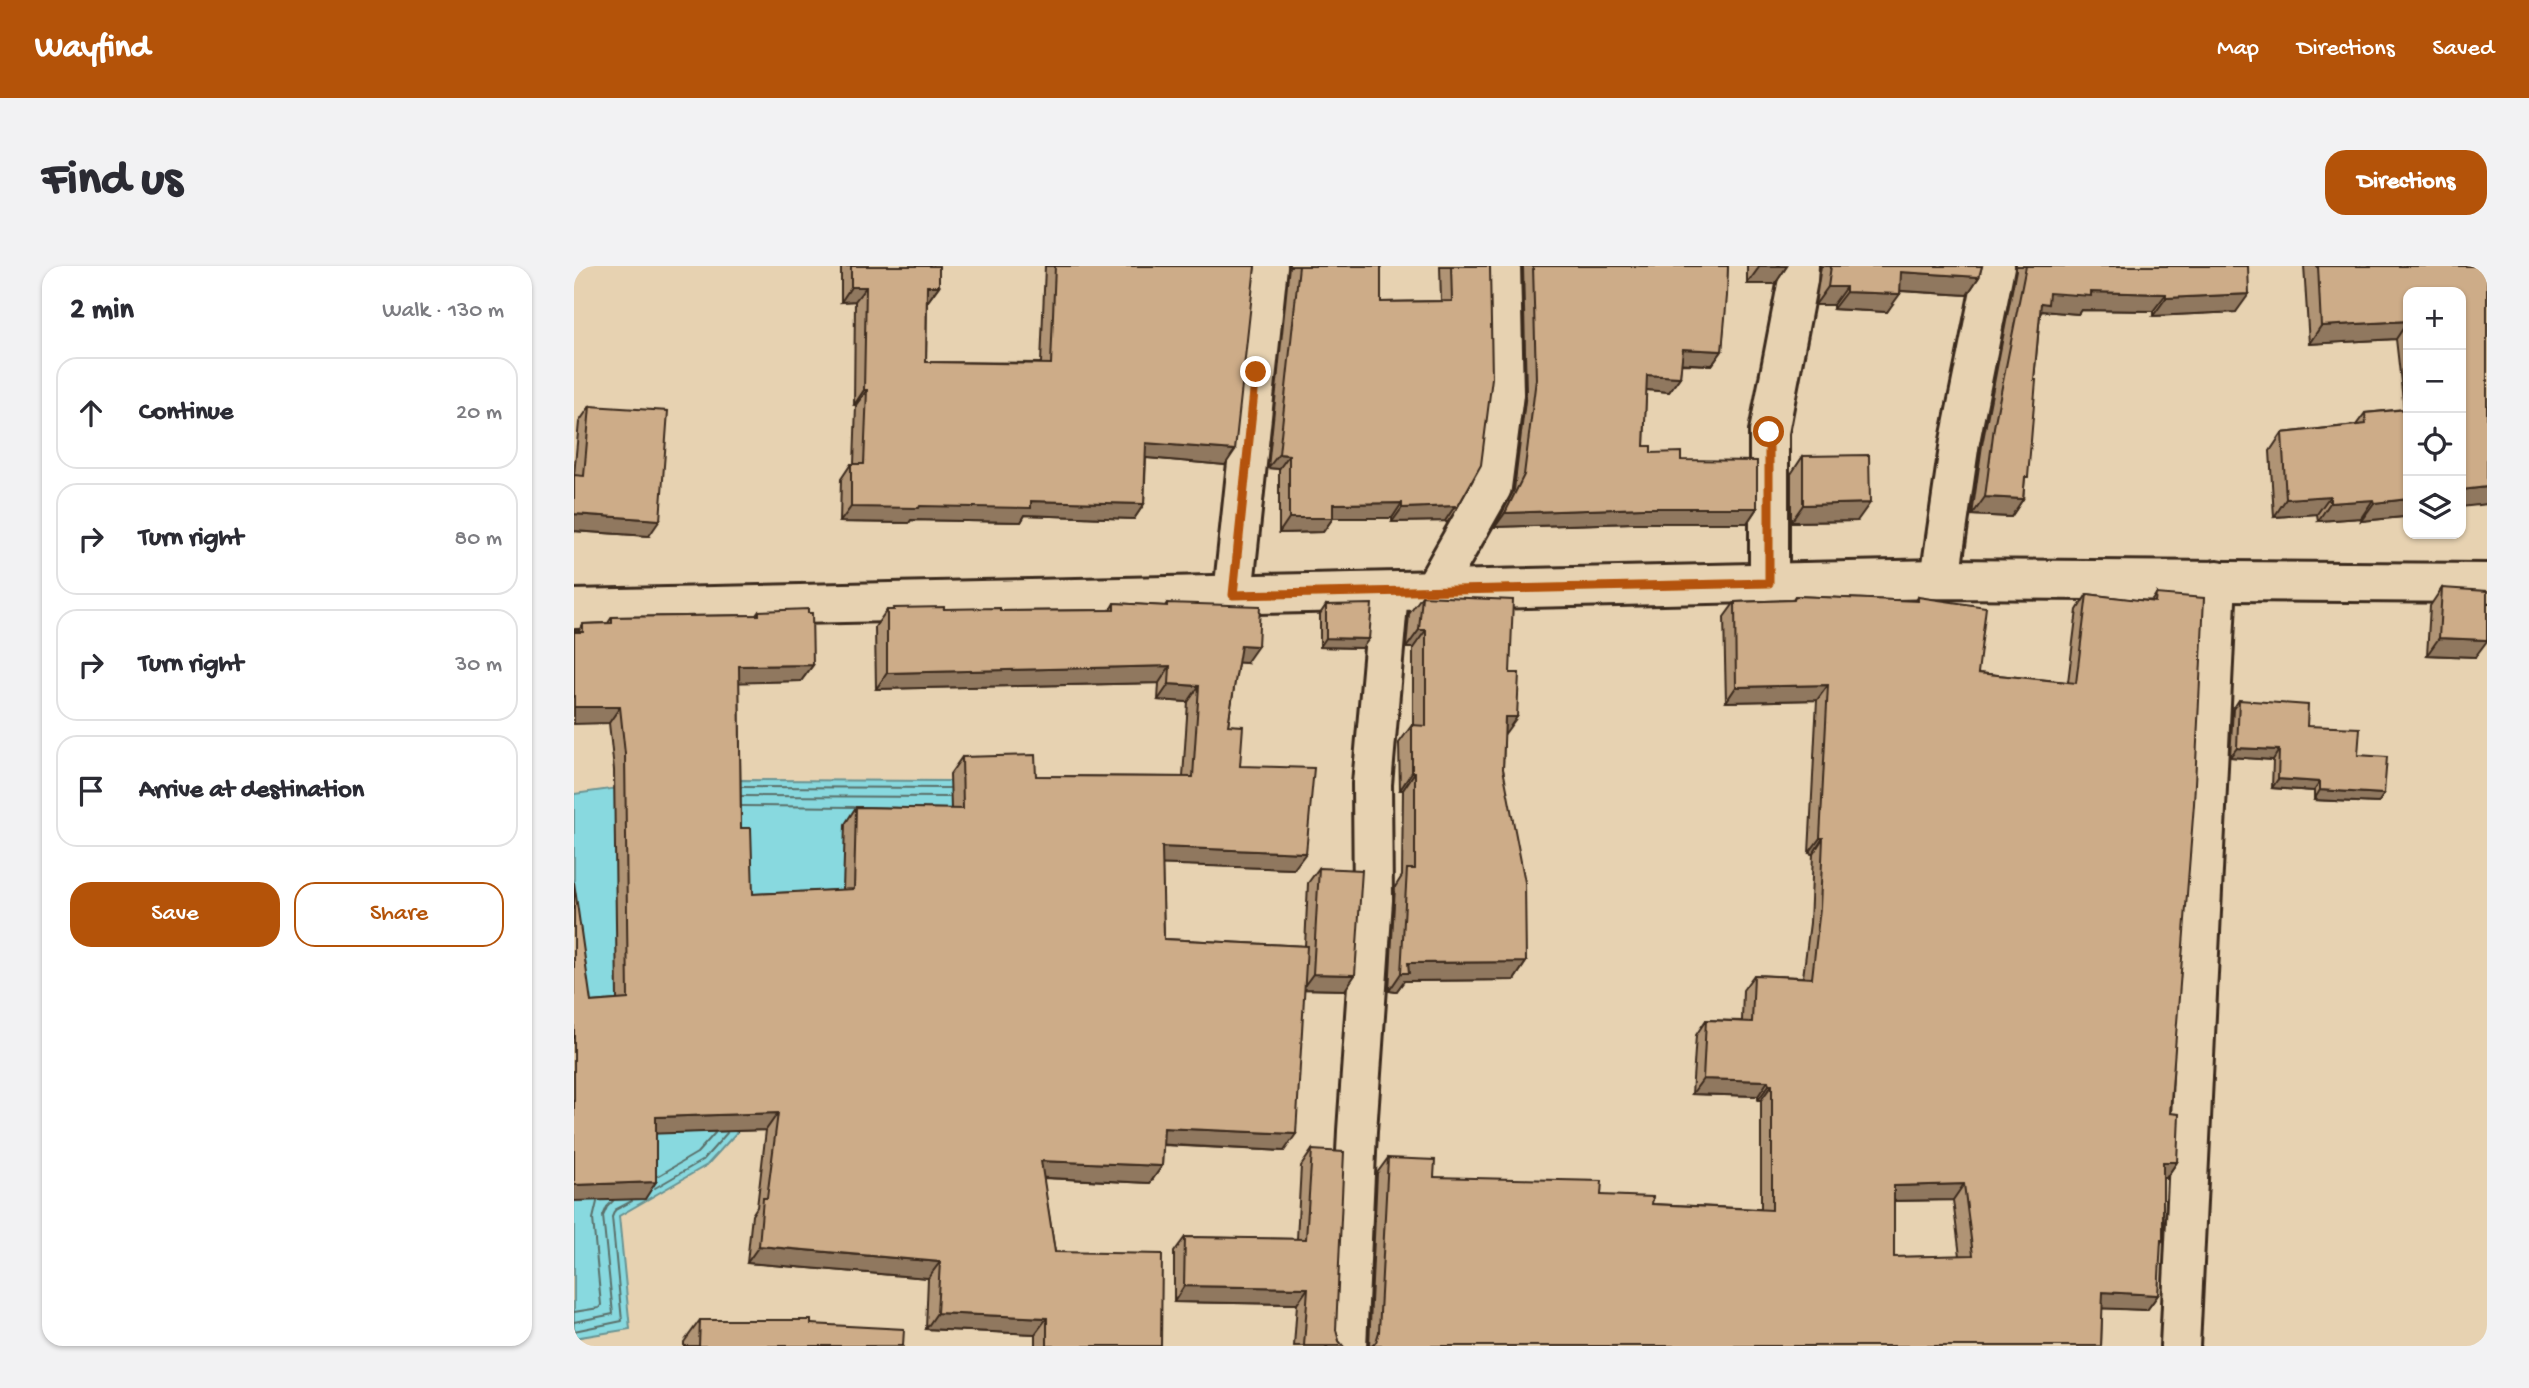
<!DOCTYPE html>
<meta charset="utf-8">
<style>
:root{--surface:#fff;--page:#f2f2f3;--text:#2b2b33;--muted:#7c7c81;--line:#e1e1e2;--accent:#b45309}
body{margin:0;font-family:"Gochi Hand",sans-serif;background:var(--page);color:var(--text)}
.controls{position:absolute;right:21px;top:21px;display:grid;overflow:hidden;border-radius:14px;box-shadow:0 2px 5px #0004}
.controls button{width:63px;height:63px;display:grid;place-items:center;padding:0;border:0;border-bottom:2px solid var(--line);background:var(--surface);color:var(--text);font:35px sans-serif}
.stop{position:absolute;width:21px;height:21px;margin:-16px;border:5px solid #b45309;border-radius:50%;background:#fff}
.stop.end{background:#b45309;border-color:#fff;box-shadow:0 2px 7px #0008}
.list{margin:0;padding:0;list-style:none}
h2{display:flex;justify-content:space-between;align-items:center;height:91px;margin:0;padding:0 28px;font-size:30px}
h2 small{font-size:23px;font-weight:400;color:var(--muted)}
.list li{display:grid;grid-template-columns:46px 1fr auto;gap:21px;align-items:center;box-sizing:border-box;height:112px;margin:0 14px 14px;padding:0 14px;border:2px solid var(--line);border-radius:21px}
.list b{display:block;font-size:26px;white-space:nowrap}
.list em{font-size:23px;font-style:normal;color:var(--muted)}
.actions{display:flex;gap:14px;padding:21px 28px}
.actions a{flex:1;padding:16px 0;border:2px solid var(--accent);border-radius:21px;text-align:center;font-size:24px;color:var(--accent)}
.actions .main{background:var(--accent);color:#fff}
.icon{flex:none;width:38px;height:38px;fill:none;stroke:currentColor;stroke-width:2;stroke-linecap:round;stroke-linejoin:round}
.map{position:relative;flex:none;width:1913px;height:1080px;overflow:hidden;border-radius:21px}
header{display:flex;align-items:center;gap:42px;box-sizing:border-box;height:98px;padding:0 35px;background:var(--accent);color:#fff}
header strong{font-size:33px}
nav{display:flex;gap:38px;margin-inline-start:auto;font-size:24px}
.intro{display:flex;align-items:center;justify-content:space-between;box-sizing:border-box;height:168px;padding:0 42px}
h1{margin:0;font-size:49px}
.button{padding:18px 32px;border-radius:21px;background:var(--accent);color:#fff;font-size:24px;font-weight:700}
main{display:flex;gap:42px;padding:0 42px}
aside{flex:1;background:var(--surface);border-radius:21px;box-shadow:0 2px 5px #0004}
.map>svg:first-child{display:block}
.water{fill:#88d9df;stroke:#699392;stroke-width:2}
.lines{fill:none;stroke-linecap:round;stroke-linejoin:round}
.shore{stroke:#5a706b;stroke-width:2}
.minor-casing{stroke:#3b2a1e;stroke-width:44}
.secondary-casing{stroke:#3b2a1e;stroke-width:44}
.minor{stroke:#e7d2b1;stroke-width:38}
.secondary{stroke:#e7d2b1;stroke-width:38}
.wall{fill:#b09475;stroke:#3b2a1e;stroke-width:2;fill-rule:evenodd}
.shaded-wall{fill:#90785f;stroke:#3b2a1e;stroke-width:2}
.building{fill:#cdac88;stroke:#3b2a1e;stroke-width:2;fill-rule:evenodd}
.route{stroke:#b45309;stroke-width:9}
</style>
<header>
<strong>Wayfind</strong>
<nav><a>Map</a><a>Directions</a><a>Saved</a></nav>
</header>
<div class="intro"><h1>Find us</h1><a class="button">Directions</a></div>
<main>
<aside>
<h2>2 min<small>Walk · 130 m</small></h2>
<ul class="list">
<li><svg class="icon" aria-label="ahead" viewBox="0 0 24 24"><path d="M12 20V5M6 11l6-6 6 6"/></svg><div><b>Continue</b></div><em>20 m</em></li>
<li><svg class="icon" aria-label="right" viewBox="0 0 24 24"><path d="M7 20v-9h11M14 6l5 5-5 5"/></svg><div><b>Turn right</b></div><em>80 m</em></li>
<li><svg class="icon" aria-label="right" viewBox="0 0 24 24"><path d="M7 20v-9h11M14 6l5 5-5 5"/></svg><div><b>Turn right</b></div><em>30 m</em></li>
<li><svg class="icon" aria-label="arrive" viewBox="0 0 24 24"><path d="M6 21V4h12l-3 4 3 4H6"/></svg><div><b>Arrive at destination</b></div></li>
</ul>
<div class="actions"><a class="main">Save</a><a>Share</a></div>
</aside>
<div class="map">
<svg width="1913" height="1080" viewBox="0 0 1913 1080">
<rect width="100%" height="100%" fill="#e7d2b1"/>
<filter id="ink" filterUnits="userSpaceOnUse"><feTurbulence type="fractalNoise" baseFrequency=".0143" numOctaves="2"/><feDisplacementMap in="SourceGraphic" scale="14" xChannelSelector="R" yChannelSelector="G"/><feConvolveMatrix kernelMatrix="1 2 1 2 8 2 1 2 1" color-interpolation-filters="sRGB"/></filter>
<g filter="url(#ink)">
<path class="water" d="M 168,514 L 377,515 L 414,530 L 185,842 L 133,899 L 45,950 L 56,1063 L 0,1072 L 0,528 L 44,522 Z"/>
<g class="lines">
<path class="shore" d="M 168,521 L 375,522
M 168,530 L 375,531
M 168,540 L 280,541
M 84,910 L 123,887 L 141,867
M 81,922 L 129,894 L 153,867
M 0,1046 L 25,1042 L 27,1039 L 19,953 L 23,936
M 0,1056 L 39,1048 L 29,950 L 33,941 L 39,935
M 0,1065 L 48,1055 L 38,951 L 41,944 L 58,935"/>
<g class="minor-casing">
<path id="minor" d="M 1366,313 L 1386,175 L 1421,0
M 1195,317 L 1195,166 L 1224,14 L 1225,0
M 859,325 L 918,221 L 930,128 L 927,0
M 659,329 L 694,0
M 773,1080 L 783,865 L 799,634 L 798,518 L 815,326
M 1606,1080 L 1643,314"/>
</g>
<g class="secondary-casing">
<path id="secondary" d="M 0,343 L 1366,313 L 1913,317"/>
</g>
<use href="#minor" class="minor"/>
<use href="#secondary" class="secondary"/>
</g>
<path class="wall" d="M 267,0 L 365,0 L 365,20 L 354,35 L 353,35 L 352,96 L 467,97 L 471,0 L 681,0 L 651,199 L 572,192 L 570,238 L 560,253 L 451,249 L 447,256 L 337,254 L 335,257 L 266,256 L 267,213 L 277,198 L 280,198 L 282,139 L 280,139 L 281,35 L 267,36 Z
M 715,0 L 807,0 L 807,36 L 867,35 L 866,0 L 916,0 L 883,242 L 873,257 L 871,255 L 818,256 L 818,252 L 759,252 L 749,266 L 705,267 L 705,203 L 694,202 Z
M 949,0 L 1154,0 L 1148,85 L 1138,99 L 1107,98 L 1106,111 L 1095,126 L 1072,124 L 1070,180 L 1077,187 L 1107,194 L 1183,242 L 1173,257 L 1059,257 L 921,261 L 940,224 L 952,127 Z
M 1173,0 L 1213,0 L 1201,18 L 1173,18 Z
M 1247,0 L 1408,0 L 1405,11 L 1393,29 L 1326,25 L 1313,46 L 1259,43 L 1259,39 L 1241,39 Z
M 1442,0 L 1674,0 L 1662,46 L 1579,50 L 1579,45 L 1507,44 L 1504,48 L 1468,45 L 1466,48 L 1449,233 L 1437,251 L 1398,249 L 1408,179 L 1442,4 Z
M 1730,0 L 1913,0 L 1834,26 L 1834,247 L 1832,247 L 1829,251 L 1787,255 L 1787,252 L 1744,255 L 1743,248 L 1700,251 L 1696,185 L 1708,167 L 1782,159 L 1791,147 L 1830,143 L 1822,73 L 1735,78 Z
M 16,140 L 75,270 L 0,265 L 0,209 L 5,156 Z
M 1229,190 L 1283,255 L 1217,256 L 1217,208 Z
M 1868,322 L 1901,391 L 1853,389 L 1856,340 Z
M 1513,328 L 1577,336 L 1582,328 L 1596,847 L 1603,896 L 1592,912 L 1589,911 L 1589,974 L 1586,978 L 1584,1029 L 1573,1044 L 1528,1042 L 1527,1080 L 795,1080 L 803,907 L 814,892 L 860,911 L 1027,929 L 1078,938 L 1187,943 L 1187,834 L 1184,834 L 1184,830 L 1118,828 L 1122,769 L 1132,754 L 1168,755 L 1169,724 L 1180,709 L 1229,711 L 1236,657 L 1239,588 L 1235,587 L 1243,434 L 1152,436 L 1150,351 L 1161,336 L 1218,334 L 1221,330 L 1342,335 L 1344,331 L 1404,407 L 1494,416 L 1503,344 ZM 1379,934 L 1386,990 L 1320,991 L 1320,935 Z
M 848,330 L 930,469 L 929,503 L 952,696 L 940,714 L 830,715 L 822,726 L 815,725 L 821,621 L 828,610 L 829,524 L 826,524 L 825,477 L 838,459 L 839,459 L 839,382 L 832,382 L 835,348 Z
M 540,337 L 591,340 L 593,337 L 672,397 L 664,396 L 654,459 L 666,500 L 720,603 L 588,598 L 590,673 L 731,680 L 734,617 L 745,602 L 771,724 L 730,723 L 710,885 L 589,879 L 588,900 L 576,917 L 469,912 L 481,986 L 587,1080 L 461,1080 L 461,1068 L 352,1063 L 354,1012 L 173,997 L 178,949 L 183,941 L 192,864 L 82,867 L 71,933 L 17,736 L 43,734 L 40,504 L 35,457 L 4,366 L 9,358 L 34,357 L 38,351 L 182,349 L 185,345 L 239,399 L 227,415 L 165,416 L 167,562 L 179,628 L 269,624 L 271,558 L 282,541 L 377,543 L 376,508 L 388,491 L 462,510 L 609,511 L 614,436 L 584,434 L 585,417 L 302,423 L 301,361 L 313,344 L 318,344 L 320,342 L 426,345 L 536,344 Z
M 752,339 L 788,382 L 746,381 L 746,348 Z
M 1665,434 L 1733,460 L 1784,489 L 1810,528 L 1804,537 L 1740,534 L 1740,525 L 1698,522 L 1699,494 L 1656,491 L 1659,443 Z
M 738,884 L 762,1064 L 765,1075 L 769,1080 L 720,1080 L 723,1038 L 600,1036 L 600,986 L 611,971 L 723,973 L 727,900 Z
M 126,1054 L 237,1058 L 329,1080 L 110,1080 L 110,1076 Z"/>
<path class="shaded-wall" d="M 1186,0 L 1213,0 L 1201,18 L 1173,18 Z
M 1327,6 L 1405,11 L 1393,29 L 1314,24 Z
M 353,20 L 365,20 L 354,35 L 343,35 Z
M 277,21 L 292,21 L 281,35 L 267,36 Z
M 1254,21 L 1272,21 L 1259,39 L 1241,39 Z
M 1272,26 L 1326,28 L 1313,46 L 1259,43 Z
M 1517,26 L 1592,28 L 1579,45 L 1507,44 L 1504,48 L 1468,45 L 1461,55 L 1455,55 L 1475,27 Z
M 1675,28 L 1662,46 L 1579,50 L 1592,32 Z
M 1834,55 L 1822,73 L 1735,78 L 1747,60 Z
M 1109,83 L 1148,85 L 1138,99 L 1098,97 Z
M 1073,109 L 1106,111 L 1095,126 L 1063,123 Z
M 290,124 L 293,124 L 282,139 L 280,139 Z
M 572,177 L 661,184 L 651,199 L 562,191 Z
M 705,188 L 715,189 L 705,203 L 694,202 Z
M 1913,221 L 1913,238 L 1887,241 L 1887,224 Z
M 1756,230 L 1743,248 L 1700,251 L 1712,233 Z
M 1411,231 L 1449,233 L 1437,251 L 1398,249 Z
M 1834,233 L 1834,247 L 1832,247 L 1829,251 L 1787,255 L 1800,237 Z
M 1799,234 L 1787,252 L 1744,255 L 1756,237 Z
M 457,235 L 570,238 L 560,253 L 451,249 L 447,256 L 337,254 L 335,257 L 266,256 L 277,241 Z
M 828,237 L 818,252 L 759,252 L 749,266 L 705,267 L 715,252 L 759,238 Z
M 1296,237 L 1283,255 L 1217,256 L 1229,239 Z
M 881,240 L 871,255 L 818,256 L 828,242 Z
M 1069,242 L 1183,242 L 1173,257 L 1059,257 L 921,261 L 931,247 Z
M 0,248 L 86,254 L 75,270 L 0,265 Z
M 845,364 L 852,364 L 839,382 L 832,382 Z
M 752,372 L 795,373 L 788,382 L 746,381 Z
M 1865,372 L 1913,374 L 1913,375 L 1901,391 L 1853,389 Z
M 667,379 L 684,380 L 672,397 L 656,396 Z
M 239,399 L 227,415 L 153,417 L 165,400 Z
M 596,400 L 585,417 L 302,423 L 313,407 Z
M 595,418 L 625,420 L 614,436 L 584,434 Z
M 1254,419 L 1243,434 L 1152,436 L 1162,421 Z
M 0,441 L 46,441 L 35,457 L 0,458 Z
M 931,451 L 943,451 L 930,469 Z
M 1663,482 L 1705,484 L 1699,494 L 1656,491 Z
M 838,506 L 841,506 L 829,524 L 826,524 Z
M 1704,513 L 1746,516 L 1740,525 L 1698,522 Z
M 1746,524 L 1810,528 L 1804,537 L 1740,534 Z
M 1246,572 L 1249,572 L 1239,588 L 1235,587 Z
M 588,581 L 732,587 L 720,603 L 576,598 Z
M 952,696 L 940,714 L 830,715 L 822,726 L 815,725 L 834,697 Z
M 739,708 L 781,709 L 771,724 L 728,723 Z
M 1129,813 L 1194,815 L 1184,830 L 1118,828 Z
M 1195,819 L 1198,819 L 1187,834 L 1184,834 Z
M 204,847 L 192,864 L 71,868 L 82,851 Z
M 590,862 L 722,868 L 710,885 L 579,878 Z
M 467,895 L 588,900 L 576,917 L 455,911 Z
M 1589,896 L 1603,896 L 1592,912 L 1579,911 Z
M 82,916 L 71,933 L 0,935 L 0,919 Z
M 1390,918 L 1379,934 L 1309,935 L 1320,920 Z
M 185,980 L 366,996 L 354,1012 L 173,997 Z
M 610,1020 L 734,1022 L 723,1038 L 600,1036 Z
M 1529,1026 L 1584,1029 L 1573,1044 L 1518,1042 Z
M 363,1047 L 473,1052 L 461,1068 L 352,1063 Z"/>
<path class="building" d="M 277,0 L 365,0 L 365,20 L 353,20 L 352,96 L 477,98 L 481,0 L 681,0 L 661,184 L 572,177 L 570,238 L 457,235 L 457,242 L 346,240 L 345,242 L 277,241 L 277,198 L 290,198 L 293,124 L 290,124 L 292,21 L 277,21 Z
M 725,0 L 807,0 L 807,36 L 878,35 L 877,0 L 916,0 L 918,112 L 907,199 L 883,242 L 881,240 L 828,242 L 828,237 L 759,238 L 759,252 L 715,252 L 715,189 L 705,188 Z
M 959,0 L 1154,0 L 1153,30 L 1148,85 L 1109,83 L 1106,111 L 1073,109 L 1070,180 L 1077,180 L 1077,187 L 1107,186 L 1107,194 L 1183,195 L 1183,242 L 1069,242 L 931,247 L 950,209 L 962,113 Z
M 1257,0 L 1408,0 L 1405,11 L 1327,6 L 1326,28 L 1272,26 L 1272,21 L 1254,21 Z
M 1452,0 L 1674,0 L 1675,28 L 1592,32 L 1592,28 L 1517,26 L 1517,30 L 1475,27 L 1474,38 L 1467,37 L 1460,114 L 1462,114 L 1454,211 L 1451,211 L 1449,233 L 1411,231 L 1420,161 Z
M 1744,0 L 1913,0 L 1913,221 L 1887,224 L 1887,26 L 1834,26 L 1834,55 L 1747,60 Z
M 16,140 L 94,145 L 86,254 L 0,248 L 0,209 L 10,210 Z
M 1834,143 L 1834,233 L 1800,237 L 1799,234 L 1756,237 L 1756,230 L 1712,233 L 1708,167 L 1792,158 L 1791,147 Z
M 1295,189 L 1296,237 L 1229,239 L 1229,190 Z
M 1868,322 L 1913,325 L 1913,374 L 1865,372 Z
M 1513,328 L 1581,336 L 1582,328 L 1630,332 L 1620,538 L 1596,847 L 1605,848 L 1603,896 L 1589,896 L 1589,974 L 1587,974 L 1584,1029 L 1529,1026 L 1527,1080 L 798,1080 L 802,1076 L 805,1066 L 814,892 L 861,894 L 860,911 L 1028,915 L 1027,929 L 1079,931 L 1078,938 L 1198,944 L 1198,819 L 1195,819 L 1194,815 L 1129,813 L 1132,754 L 1178,756 L 1180,709 L 1238,712 L 1246,642 L 1249,572 L 1246,572 L 1254,419 L 1162,421 L 1161,336 L 1220,334 L 1221,330 L 1344,335 L 1344,331 L 1412,341 L 1404,407 L 1502,417 ZM 1390,918 L 1399,989 L 1320,991 L 1320,920 Z
M 848,330 L 939,334 L 936,407 L 945,407 L 943,451 L 931,451 L 929,503 L 951,616 L 952,696 L 834,697 L 835,707 L 827,707 L 833,603 L 841,603 L 841,506 L 838,506 L 838,459 L 852,460 L 852,364 L 845,364 Z
M 540,337 L 593,340 L 593,337 L 686,340 L 684,380 L 667,379 L 654,459 L 669,460 L 666,500 L 740,502 L 732,587 L 588,581 L 590,673 L 733,680 L 722,868 L 590,862 L 588,900 L 467,895 L 481,986 L 588,988 L 587,1080 L 473,1080 L 473,1052 L 363,1047 L 366,996 L 185,980 L 189,932 L 193,932 L 204,847 L 82,851 L 82,916 L 0,919 L 0,616 L 17,736 L 54,733 L 51,488 L 46,441 L 0,441 L 0,366 L 9,366 L 9,358 L 38,357 L 38,351 L 185,349 L 185,345 L 234,343 L 234,347 L 238,347 L 239,399 L 165,400 L 167,562 L 177,562 L 179,628 L 280,623 L 282,541 L 389,543 L 388,491 L 461,489 L 462,510 L 619,511 L 625,420 L 595,418 L 596,400 L 313,407 L 313,344 L 320,344 L 320,342 L 370,341 L 370,343 L 426,342 L 426,345 L 540,344 Z
M 798,338 L 795,373 L 752,372 L 752,339 Z
M 1665,434 L 1734,439 L 1733,460 L 1786,462 L 1784,489 L 1813,491 L 1810,528 L 1746,524 L 1746,516 L 1704,513 L 1705,484 L 1663,482 Z
M 745,602 L 788,604 L 781,709 L 739,708 Z
M 738,884 L 770,886 L 762,1064 L 765,1075 L 769,1080 L 730,1080 L 734,1022 L 610,1020 L 611,971 L 732,973 Z
M 126,1054 L 237,1054 L 237,1058 L 330,1063 L 329,1080 L 125,1080 Z"/>
</g>
<g class="lines" filter="url(#ink)">
<path class="route" d="M 682,106 L 659,329 L 1195,317 L 1195,166"/>
</g>
</svg>
<div class="controls">
<button>+</button>
<button>−</button>
<button><svg class="icon" aria-label="locate" viewBox="0 0 24 24"><circle cx="12" cy="12" r="6"/><path d="M12 2v4M12 18v4M2 12h4M18 12h4"/></svg></button>
<button><svg class="icon" aria-label="layers" viewBox="0 0 24 24"><path d="M12 4l9 5-9 5-9-5zM3 14l9 5 9-5"/></svg></button>
</div>
<div class="stop" style="left:1195px;top:166px"></div>
<div class="stop end" style="left:682px;top:106px"></div>
</div>
</main>
